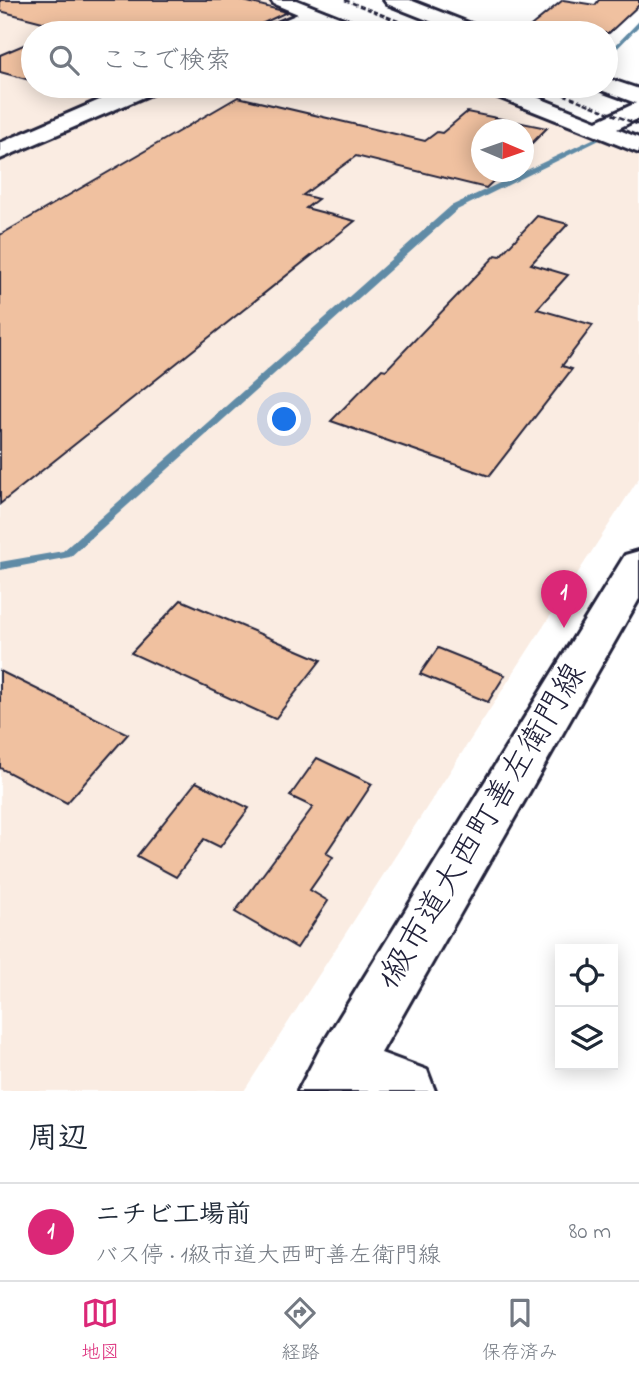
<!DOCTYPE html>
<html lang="ja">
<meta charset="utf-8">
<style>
:root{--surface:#fff;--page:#f6f6f7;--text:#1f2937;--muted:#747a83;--line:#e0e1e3;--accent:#db2777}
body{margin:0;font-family:"Indie Flower","Klee One",sans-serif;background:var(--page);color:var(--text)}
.controls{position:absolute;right:21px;bottom:21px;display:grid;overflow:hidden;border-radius:0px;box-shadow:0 4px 18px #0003}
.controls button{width:63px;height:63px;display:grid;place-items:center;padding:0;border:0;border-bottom:2px solid var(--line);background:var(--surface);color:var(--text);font:35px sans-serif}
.compass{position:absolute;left:471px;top:119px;width:63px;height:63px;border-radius:50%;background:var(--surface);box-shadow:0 4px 18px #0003;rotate:92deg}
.you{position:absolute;left:285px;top:420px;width:24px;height:24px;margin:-18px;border:5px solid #fff;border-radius:50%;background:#1a73e8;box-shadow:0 0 0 10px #1a73e833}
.badge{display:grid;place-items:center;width:46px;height:46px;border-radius:50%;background:var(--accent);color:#fff;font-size:23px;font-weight:700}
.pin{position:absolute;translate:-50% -58px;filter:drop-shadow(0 2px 4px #0008)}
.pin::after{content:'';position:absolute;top:37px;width:24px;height:21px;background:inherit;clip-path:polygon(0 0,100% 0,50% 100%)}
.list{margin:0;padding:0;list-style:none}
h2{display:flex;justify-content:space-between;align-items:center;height:91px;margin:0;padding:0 28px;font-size:30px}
h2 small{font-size:23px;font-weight:400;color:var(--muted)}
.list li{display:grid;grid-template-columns:46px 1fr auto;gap:21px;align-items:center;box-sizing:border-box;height:98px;padding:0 28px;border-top:2px solid var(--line)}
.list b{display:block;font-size:26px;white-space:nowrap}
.list p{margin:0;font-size:23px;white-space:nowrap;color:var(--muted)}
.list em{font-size:23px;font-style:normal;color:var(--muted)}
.icon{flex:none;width:38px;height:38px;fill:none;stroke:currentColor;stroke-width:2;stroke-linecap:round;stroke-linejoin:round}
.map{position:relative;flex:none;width:639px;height:1091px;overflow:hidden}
.search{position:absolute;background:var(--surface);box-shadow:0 4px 18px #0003;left:21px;right:21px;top:21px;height:77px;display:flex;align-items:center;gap:18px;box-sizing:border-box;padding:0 24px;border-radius:38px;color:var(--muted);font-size:26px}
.sheet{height:189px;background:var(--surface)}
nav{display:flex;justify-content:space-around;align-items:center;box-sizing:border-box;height:98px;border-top:2px solid var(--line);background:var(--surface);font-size:19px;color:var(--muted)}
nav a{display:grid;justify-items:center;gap:4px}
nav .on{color:var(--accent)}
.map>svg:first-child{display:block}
.built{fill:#faece2;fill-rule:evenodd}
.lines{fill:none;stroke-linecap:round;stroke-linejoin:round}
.stream{fill:#618ba6;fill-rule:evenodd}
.building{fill:#f0c1a0;stroke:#22223b;stroke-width:2}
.minor-casing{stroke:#22223b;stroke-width:6}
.minor{fill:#fff;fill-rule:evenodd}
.rail{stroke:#22223b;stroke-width:2.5;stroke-dasharray:5 2.5;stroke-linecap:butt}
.labels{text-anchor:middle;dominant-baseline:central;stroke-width:6;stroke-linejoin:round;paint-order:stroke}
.near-street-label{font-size:33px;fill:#22223b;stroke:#fff}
</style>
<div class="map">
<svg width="639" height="1091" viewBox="0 0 639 1091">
<rect width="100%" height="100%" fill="#fff"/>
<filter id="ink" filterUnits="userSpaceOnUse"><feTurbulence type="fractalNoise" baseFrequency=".0143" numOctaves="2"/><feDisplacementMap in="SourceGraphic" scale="14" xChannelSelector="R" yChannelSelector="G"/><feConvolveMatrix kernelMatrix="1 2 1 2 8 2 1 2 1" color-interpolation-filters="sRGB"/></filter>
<g filter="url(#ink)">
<path class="built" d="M 41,0 L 269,0 L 302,14 L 256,33 L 33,33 L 33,86 L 135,86 L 0,144 L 0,14 Z
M 167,86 L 476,86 L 639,154 L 639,478 L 244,1091 L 0,1091 L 0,160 ZM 482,130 L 524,130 L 524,172 L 482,172 Z"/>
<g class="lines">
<path class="stream" d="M 639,21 L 639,26 L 606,60 L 606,55 Z
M 589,86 L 597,86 L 639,102 L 639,106 Z
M 639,113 L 639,118 L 624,128 L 457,210 L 70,557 L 0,570 L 0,562 L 63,551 L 451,206 L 620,126 Z"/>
</g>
<path class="building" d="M 0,0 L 240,0 L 287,12 L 242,33 L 85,33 L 0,11 Z
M 563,0 L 595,5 L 599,0 L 639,0 L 639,5 L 609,33 L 522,33 Z
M 33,41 L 33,81 L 0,72 L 0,55 Z
M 238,97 L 425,141 L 437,132 L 442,133 L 467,112 L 547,128 L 523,152 L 523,130 L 481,130 L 481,172 L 503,172 L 486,188 L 356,156 L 303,195 L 318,199 L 306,208 L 355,221 L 0,504 L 0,235 Z
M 537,216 L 568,224 L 531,264 L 568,275 L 537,309 L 593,325 L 562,366 L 572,369 L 489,476 L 331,421 L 382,369 L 386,370 L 496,255 L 500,256 Z
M 181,600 L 321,660 L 275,719 L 131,653 Z
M 438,648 L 505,675 L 488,702 L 420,674 Z
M 0,671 L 128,734 L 67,803 L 0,768 Z
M 317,758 L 372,784 L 326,853 L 333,857 L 310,890 L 328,901 L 297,948 L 235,912 L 313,807 L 290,796 Z
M 196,782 L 249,808 L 220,847 L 204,839 L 176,877 L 137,856 Z"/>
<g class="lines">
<g class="minor-casing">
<path id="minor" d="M 271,0 L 296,0 L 369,29 L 372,33 L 346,33 L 312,20 L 286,33 L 260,33 L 263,29 L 298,14 L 274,4 Z
M 384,0 L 410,0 L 484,29 L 487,33 L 460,33 L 387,4 Z
M 606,78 L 639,89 L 639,118 L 617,129 L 639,138 L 639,153 L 483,91 L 480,86 L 509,86 L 597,121 L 636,103 L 598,89 L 596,86 L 606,86 Z
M 132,86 L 161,86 L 158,91 L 0,159 L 0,143 Z
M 639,551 L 639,599 L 381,1053 L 427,1070 L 435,1091 L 298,1091 L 321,1047 L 625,555 Z"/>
</g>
<use href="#minor" class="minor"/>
<path class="rail" d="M 345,0 L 428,33
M 543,86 L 639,125"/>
</g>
</g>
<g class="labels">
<g class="near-street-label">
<text transform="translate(483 827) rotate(-59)">1級市道大西町善左衛門線</text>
</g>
</g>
</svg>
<div class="controls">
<button><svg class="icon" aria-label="locate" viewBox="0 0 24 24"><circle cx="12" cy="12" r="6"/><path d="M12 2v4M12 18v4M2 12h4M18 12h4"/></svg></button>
<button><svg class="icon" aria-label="layers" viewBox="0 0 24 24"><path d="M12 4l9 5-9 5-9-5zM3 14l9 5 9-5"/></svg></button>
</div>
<svg class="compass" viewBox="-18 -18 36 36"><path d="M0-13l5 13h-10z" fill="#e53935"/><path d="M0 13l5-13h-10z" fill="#747a83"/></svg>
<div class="you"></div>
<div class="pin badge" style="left:564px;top:628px">1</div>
<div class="search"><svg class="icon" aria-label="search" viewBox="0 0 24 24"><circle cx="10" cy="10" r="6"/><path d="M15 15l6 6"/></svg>ここで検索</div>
</div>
<section class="sheet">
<h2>周辺<small></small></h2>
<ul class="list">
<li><span class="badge">1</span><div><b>ニチビ工場前</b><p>バス停 · 1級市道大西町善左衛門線</p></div><em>80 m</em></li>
</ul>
</section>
<nav>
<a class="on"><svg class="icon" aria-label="map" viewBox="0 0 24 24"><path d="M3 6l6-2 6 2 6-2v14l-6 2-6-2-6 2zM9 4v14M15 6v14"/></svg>地図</a>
<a><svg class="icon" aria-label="directions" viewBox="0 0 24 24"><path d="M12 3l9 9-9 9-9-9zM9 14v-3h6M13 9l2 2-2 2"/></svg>経路</a>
<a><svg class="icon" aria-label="saved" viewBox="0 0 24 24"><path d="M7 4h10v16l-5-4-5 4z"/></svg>保存済み</a>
</nav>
